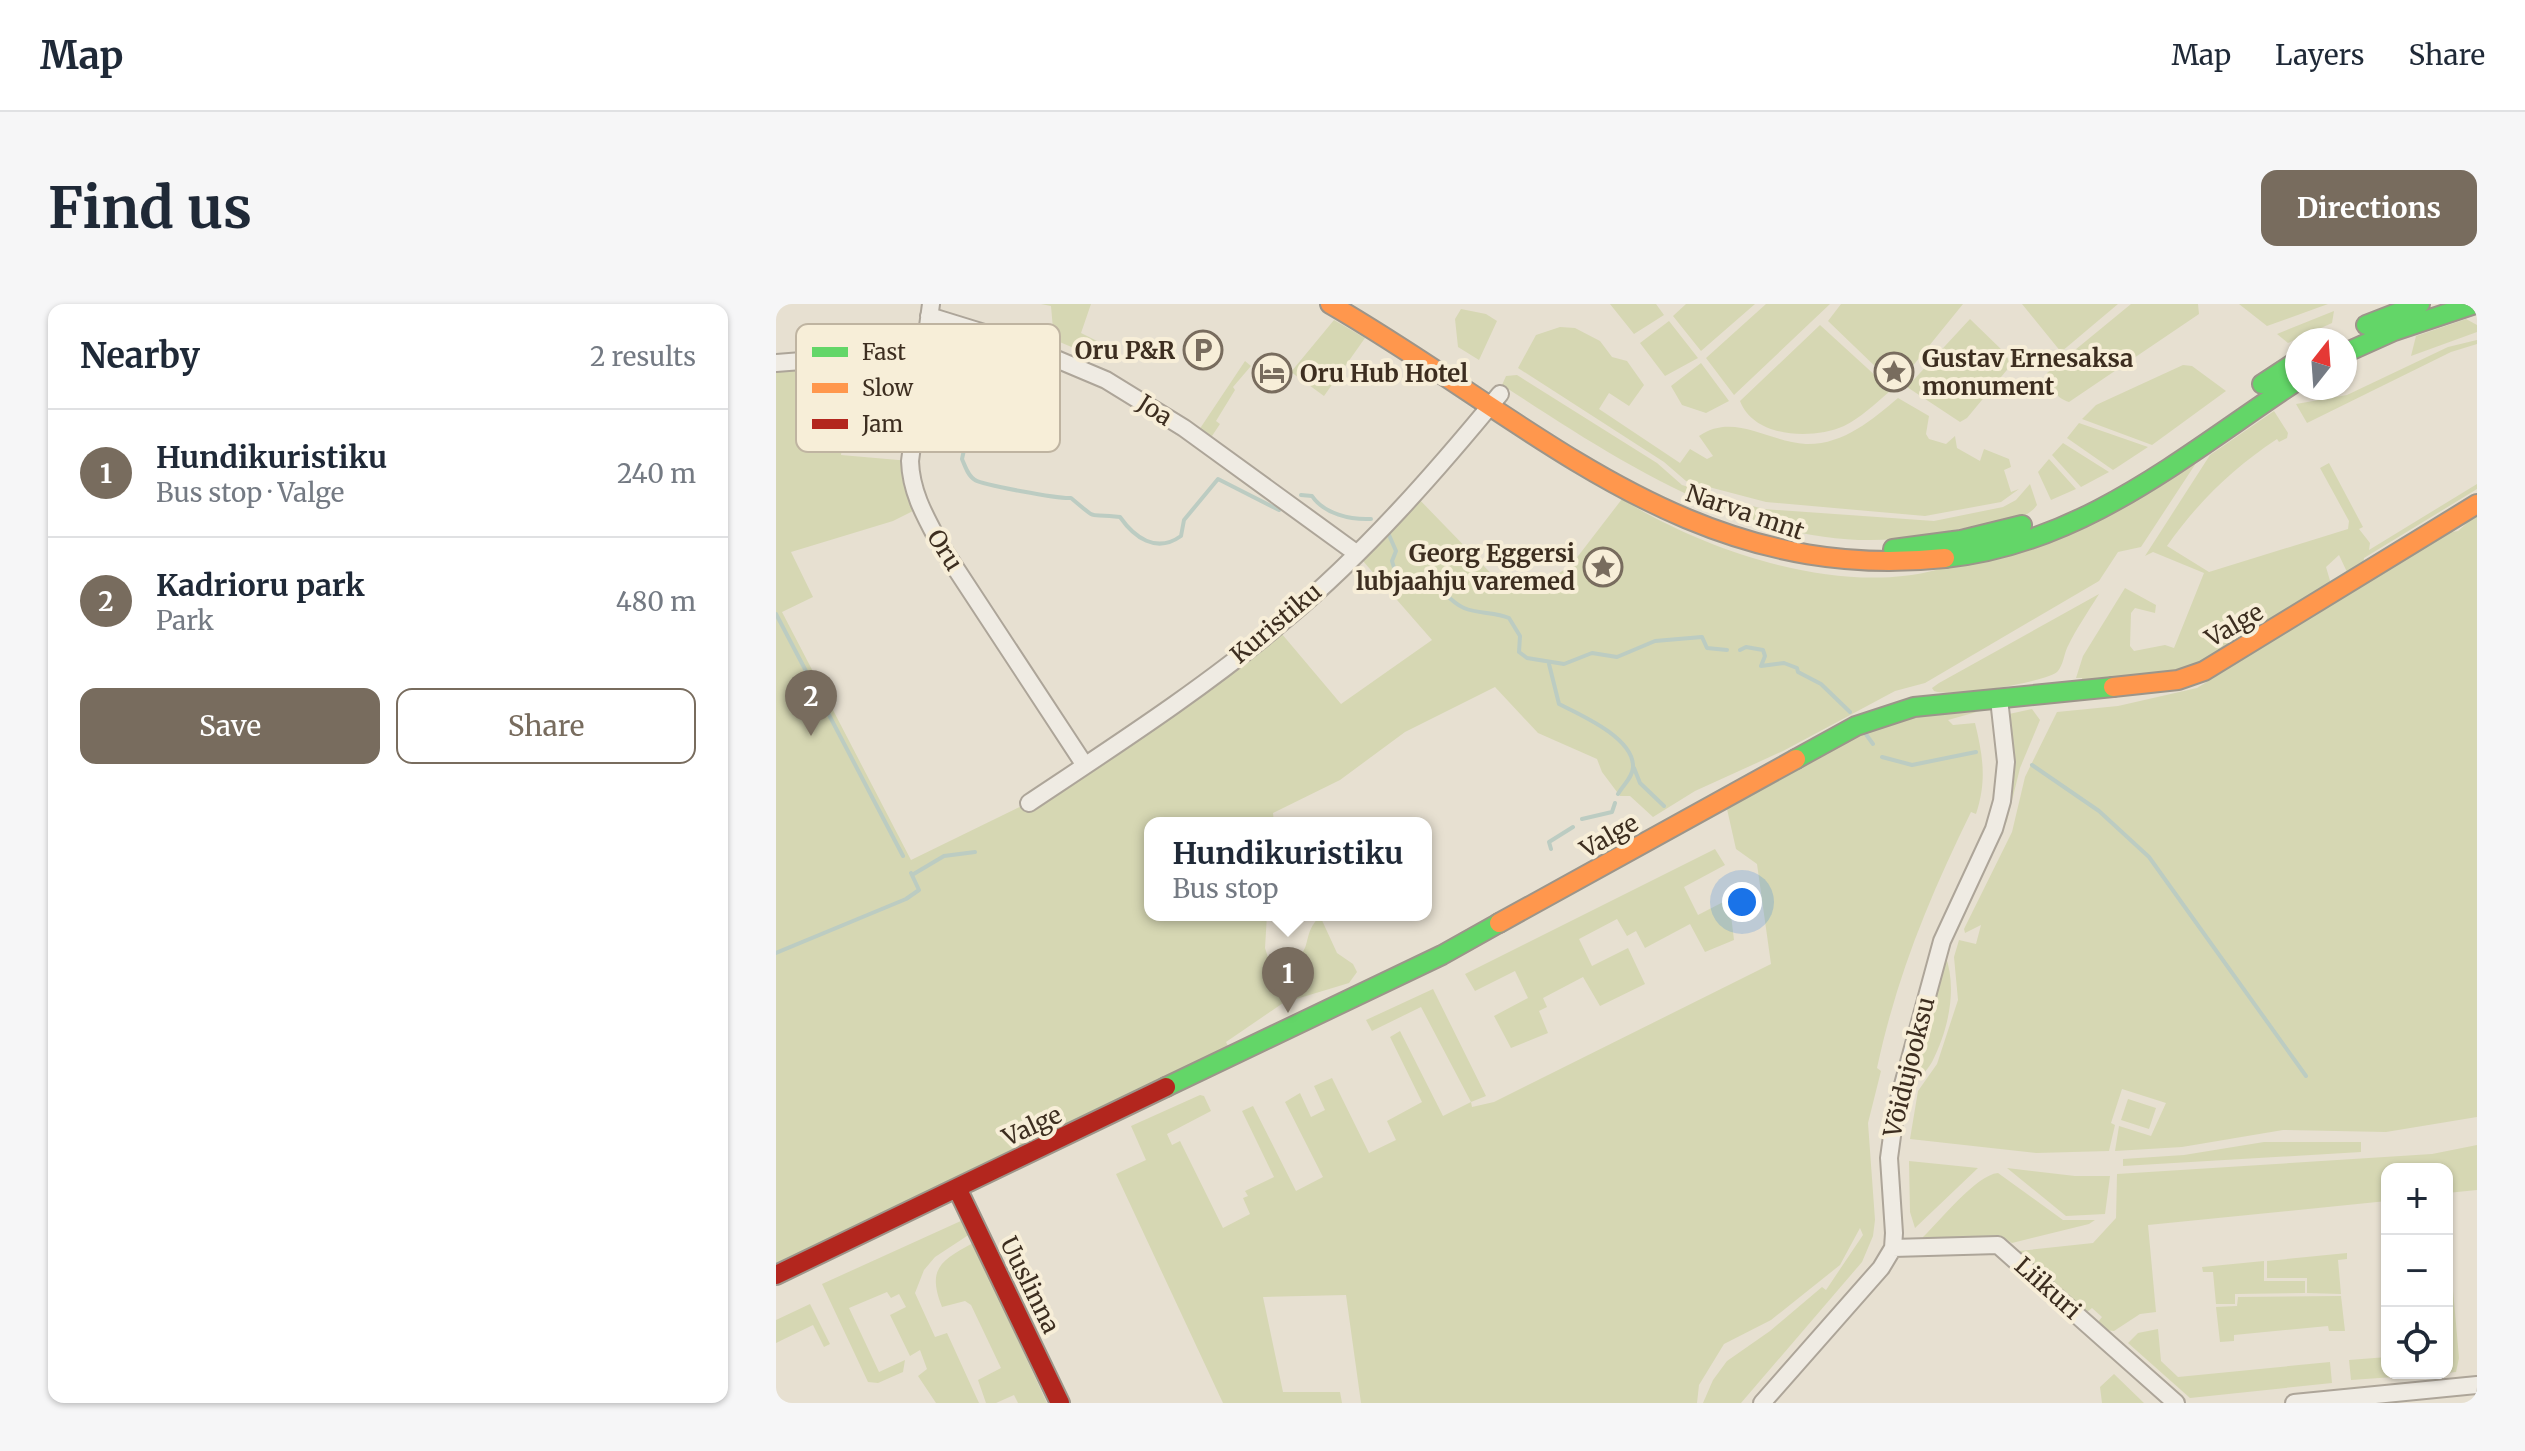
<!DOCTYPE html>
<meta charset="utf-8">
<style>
:root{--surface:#fff;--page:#f6f6f7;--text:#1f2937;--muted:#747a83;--line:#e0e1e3;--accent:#786c5e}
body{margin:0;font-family:Merriweather,serif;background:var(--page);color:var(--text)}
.controls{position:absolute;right:24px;bottom:24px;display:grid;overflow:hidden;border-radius:16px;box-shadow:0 2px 6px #0004}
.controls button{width:72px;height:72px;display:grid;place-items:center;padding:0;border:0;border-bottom:2px solid var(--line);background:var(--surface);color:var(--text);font:40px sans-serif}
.compass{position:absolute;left:1509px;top:24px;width:72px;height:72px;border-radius:50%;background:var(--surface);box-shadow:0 2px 6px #0004;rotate:17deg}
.you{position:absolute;left:966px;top:598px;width:28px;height:28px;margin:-20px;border:6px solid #fff;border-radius:50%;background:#1a73e8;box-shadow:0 0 0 12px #1a73e833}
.badge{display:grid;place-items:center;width:52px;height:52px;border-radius:50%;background:var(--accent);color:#fff;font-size:26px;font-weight:700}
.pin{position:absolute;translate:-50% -66px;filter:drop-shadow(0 2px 4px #0008)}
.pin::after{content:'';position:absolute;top:42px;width:28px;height:24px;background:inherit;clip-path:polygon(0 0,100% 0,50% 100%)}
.popup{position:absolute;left:368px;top:513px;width:288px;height:104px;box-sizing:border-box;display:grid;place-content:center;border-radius:16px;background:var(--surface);filter:drop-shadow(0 2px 6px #0005);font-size:26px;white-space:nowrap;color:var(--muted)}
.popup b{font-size:30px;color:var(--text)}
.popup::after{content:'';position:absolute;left:50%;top:100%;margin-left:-16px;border:16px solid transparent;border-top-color:var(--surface)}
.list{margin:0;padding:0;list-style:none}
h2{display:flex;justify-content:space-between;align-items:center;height:104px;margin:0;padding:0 32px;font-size:34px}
h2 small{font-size:26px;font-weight:400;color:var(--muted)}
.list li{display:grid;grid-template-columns:52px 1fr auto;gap:24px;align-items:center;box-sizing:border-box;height:128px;padding:0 32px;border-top:2px solid var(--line)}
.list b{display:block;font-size:30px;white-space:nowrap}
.list p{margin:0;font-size:26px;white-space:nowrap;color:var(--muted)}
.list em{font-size:26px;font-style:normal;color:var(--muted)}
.actions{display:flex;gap:16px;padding:24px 32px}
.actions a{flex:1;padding:18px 0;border:2px solid var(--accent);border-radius:16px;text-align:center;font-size:28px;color:var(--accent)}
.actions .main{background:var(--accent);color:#fff}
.icon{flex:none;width:44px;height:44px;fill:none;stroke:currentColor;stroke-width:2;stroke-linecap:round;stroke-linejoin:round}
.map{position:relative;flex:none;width:1701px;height:1099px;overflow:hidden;border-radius:16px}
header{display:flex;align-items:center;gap:48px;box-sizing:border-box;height:112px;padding:0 40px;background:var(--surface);border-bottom:2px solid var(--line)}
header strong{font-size:38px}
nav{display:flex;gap:44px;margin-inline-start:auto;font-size:28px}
.intro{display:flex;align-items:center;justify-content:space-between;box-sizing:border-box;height:192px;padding:0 48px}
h1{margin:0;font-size:56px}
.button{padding:20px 36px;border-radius:16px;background:var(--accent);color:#fff;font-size:28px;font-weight:700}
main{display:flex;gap:48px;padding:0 48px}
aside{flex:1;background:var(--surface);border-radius:16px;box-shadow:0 2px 6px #0004}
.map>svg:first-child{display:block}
.green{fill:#d6d7b3}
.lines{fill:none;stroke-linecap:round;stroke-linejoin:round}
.stream{stroke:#bcccc2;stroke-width:4}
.street-casing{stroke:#ada599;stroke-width:20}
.fast-casing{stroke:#9c958a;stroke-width:22}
.slow-casing{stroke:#9c958a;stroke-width:22}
.jam-casing{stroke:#9c958a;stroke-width:22}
.street{stroke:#efebe3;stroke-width:16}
.fast{stroke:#63d668;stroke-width:18}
.slow{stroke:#ff974d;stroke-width:18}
.jam{stroke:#b3261e;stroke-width:18}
.labels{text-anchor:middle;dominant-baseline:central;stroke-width:8;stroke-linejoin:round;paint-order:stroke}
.poi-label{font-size:24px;font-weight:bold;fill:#3d2e20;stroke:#f7eed8;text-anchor:end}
.street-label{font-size:24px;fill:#3d2e20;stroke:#f7eed8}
.key{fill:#f7eed8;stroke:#bfb4a1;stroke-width:2}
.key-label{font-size:22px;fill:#3d2e20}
</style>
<header>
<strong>Map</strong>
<nav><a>Map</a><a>Layers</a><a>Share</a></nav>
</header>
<div class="intro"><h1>Find us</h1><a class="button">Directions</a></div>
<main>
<aside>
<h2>Nearby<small>2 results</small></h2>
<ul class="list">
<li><span class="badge">1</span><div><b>Hundikuristiku</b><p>Bus stop · Valge</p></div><em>240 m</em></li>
<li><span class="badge">2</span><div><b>Kadrioru park</b><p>Park</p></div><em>480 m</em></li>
</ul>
<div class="actions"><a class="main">Save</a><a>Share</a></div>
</aside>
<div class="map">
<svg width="1701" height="1099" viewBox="0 0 1701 1099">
<rect width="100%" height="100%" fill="#e7e0d1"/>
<path class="green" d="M 265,0 L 315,0 L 305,29 L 323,38 L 325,43 L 319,53 L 272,33 L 277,25 L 275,2 Z
M 834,0 L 880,0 L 888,11 L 858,30 Z
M 910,0 L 979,0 L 925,47 L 897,12 Z
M 990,0 L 1054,0 L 958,91 L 930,54 Z
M 1065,0 L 1187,0 L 1131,69 L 1125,57 L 1111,58 L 1105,68 L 1052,17 Z
M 1246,0 L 1342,0 L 1285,48 Z
M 1355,0 L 1422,0 L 1423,10 L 1293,98 C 1281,94 1270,82 1271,69 Z
M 1463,0 L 1552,0 L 1491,22 Z
M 685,5 L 710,10 L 721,17 L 703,56 L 682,43 L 679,15 Z
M 1558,7 L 1556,19 L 1512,39 L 1501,30 Z
M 1194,15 L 1229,49 L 1235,61 L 1191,114 L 1184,118 L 1131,83 Z
M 1690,15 L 1701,21 L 1701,28 L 1635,52 L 1640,32 Z
M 558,16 L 589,34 L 548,92 L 515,68 Z
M 893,17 L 922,54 L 889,72 L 864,39 Z
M 1044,21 L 1114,85 L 1113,88 C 1099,100 1084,114 1068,122 C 1036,136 978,134 964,97 Z
M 784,23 L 799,24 L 824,37 L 836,53 L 851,57 L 868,81 L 853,102 L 833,89 L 823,105 L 904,159 L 914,145 L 931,155 L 937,152 L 923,132 C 958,108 992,138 1030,140 C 1067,141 1096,116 1122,94 L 1153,112 L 1150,130 L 1153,135 L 1170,140 L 1179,132 L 1181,144 L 1204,157 L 1208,145 L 1233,155 L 1235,163 L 1228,166 L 1235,188 L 1243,185 L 1225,198 L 1149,212 L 990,198 L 910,177 L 888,158 L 742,64 L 760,31 Z
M 1701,36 L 1701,40 L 1675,48 L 1531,119 L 1520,100 L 1571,91 L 1672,43 Z
M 77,57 L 65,151 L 134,157 L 141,205 L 117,217 L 15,248 L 37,293 L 6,308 L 135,556 L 252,499 L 500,323 L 565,400 L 656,336 L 580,249 L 638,190 L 734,289 L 759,275 L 768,280 L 796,260 L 846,195 C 929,247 1062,292 1160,266 C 1189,259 1217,242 1244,230 C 1304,204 1364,179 1424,153 L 1365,243 L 1342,248 L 1323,277 L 1149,379 L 1119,387 L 1007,447 L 919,487 L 877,513 L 854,492 L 844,492 L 826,468 L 821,455 L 762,429 L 719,383 L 629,428 L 564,476 L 497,509 L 498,519 L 374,519 L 374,611 L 491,611 L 489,644 L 496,666 C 546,649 520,637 544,612 L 561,649 L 577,660 L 581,668 L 573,679 L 507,699 L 450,738 L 452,742 L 0,960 L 0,59 Z
M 469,57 L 475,62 L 457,83 L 459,86 L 440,117 L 444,120 L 434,135 L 423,126 Z
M 925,59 L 953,97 L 930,109 L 906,101 L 895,82 Z
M 1407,61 L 1416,62 L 1450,87 L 1376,141 L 1306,115 L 1320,101 Z
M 741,71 L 881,159 L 906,181 L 987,205 L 1158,217 L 1227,203 L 1240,196 L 1254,180 L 1261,201 C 1250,219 1207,221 1188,224 C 1166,228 1143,233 1121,235 C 975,247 843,157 726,81 L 730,72 Z
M 1498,107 L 1512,129 L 1511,134 L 1503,138 L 1501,135 C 1457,164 1421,199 1391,242 L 1433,268 L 1572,225 L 1573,217 L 1544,164 L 1553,159 L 1587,223 L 1583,225 L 1594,239 L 1593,246 L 1701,180 L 1701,185 L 1588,254 L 1587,261 L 1571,268 L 1563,251 L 1550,263 L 1555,280 L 1419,361 L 1390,371 L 1307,380 L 1306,374 L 1300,374 L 1307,352 L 1349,284 L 1380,301 L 1379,309 L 1359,304 L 1355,309 L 1354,342 L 1358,347 L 1389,341 L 1398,344 L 1428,269 L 1377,248 L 1369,252 L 1434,151 Z
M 1303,119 L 1372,143 L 1337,166 L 1291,134 Z
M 1287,139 L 1333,168 L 1305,183 L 1276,151 Z
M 1273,155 L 1300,185 L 1275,196 L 1262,168 Z
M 1701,210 L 1701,813 L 1610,828 L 1507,826 L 1406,843 L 1339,847 L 1343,822 L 1375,832 L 1390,799 L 1346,785 L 1335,819 L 1339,821 L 1333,847 L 1260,849 L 1134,835 L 1142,787 L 1161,760 L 1182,696 L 1178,653 L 1183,636 L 1200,640 L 1205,621 L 1189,629 L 1188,625 L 1236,528 L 1249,473 L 1281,408 L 1342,402 L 1421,384 L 1669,229 L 1682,227 Z
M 1323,290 C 1312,308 1300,325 1291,344 C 1288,351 1287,361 1282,367 C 1273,378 1174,394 1158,387 L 1156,384 L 1163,379 Z
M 1256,405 L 1264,416 L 1244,464 L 1231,517 L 1182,626 L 1179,624 L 1214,549 L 1233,410 Z
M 1204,407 L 1172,416 L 1177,421 L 1199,419 C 1207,452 1211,477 1200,510 L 1195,508 C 1153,594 1121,671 1101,764 L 1105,767 L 1092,819 L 1099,916 L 1097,932 L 1086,958 L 965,1099 L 927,1099 L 937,1076 L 951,1057 L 994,1027 L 1046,983 L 1050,986 L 1087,931 L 1084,924 L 1064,961 L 995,1016 L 948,1040 L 923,1081 L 921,1099 L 585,1099 L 570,991 L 487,993 L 507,1088 L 564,1088 L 566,1099 L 447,1099 L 340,870 L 370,856 L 355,822 L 424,791 L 428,792 L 435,807 L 391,830 L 396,841 L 404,837 L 447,924 L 474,910 L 467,894 L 472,892 L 469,887 L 498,873 L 466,807 L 477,802 L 520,887 L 547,873 L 509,798 L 524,789 L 535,813 L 549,806 L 538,782 L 556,774 L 593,849 L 620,836 L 611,817 L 646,798 L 614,733 L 624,727 L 667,812 L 695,798 L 645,703 L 596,727 L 590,716 L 657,685 L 710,792 L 695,798 L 696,803 L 718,798 L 995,660 L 981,560 L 960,545 L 951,505 L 1112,416 Z
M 939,545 L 949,561 L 908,583 L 922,611 L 953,595 L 958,636 L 929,648 L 914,620 L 869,644 L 860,627 L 851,632 L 841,615 L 803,635 L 816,662 L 852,644 L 869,680 L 824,702 L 807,673 L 767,694 L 771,703 L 763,707 L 772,729 L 735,744 L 718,712 L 752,694 L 739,667 L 699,687 L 689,670 Z
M 1169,651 C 1182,684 1172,727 1156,758 C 1151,767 1142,775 1137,784 L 1133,781 Z
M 1352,795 L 1380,804 L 1373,825 L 1345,816 Z
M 1488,838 L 1585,838 L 1585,848 L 1347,862 L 1347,855 L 1408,851 Z
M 1701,841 L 1701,886 L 1671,889 L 1671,865 L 1611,865 L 1611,897 L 1372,921 L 1380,1008 L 1364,1010 L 1338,1027 L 1328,1026 L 1321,1019 L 1326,1013 L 1316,1004 L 1310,1009 L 1243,947 L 1317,939 L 1340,914 L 1341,870 L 1656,850 Z
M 1133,857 L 1202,864 L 1139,924 L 1134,908 Z
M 1231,864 L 1299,872 L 1334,872 L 1329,910 L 1290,912 Z
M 1222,869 L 1287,916 L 1319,916 L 1313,920 L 1236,939 C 1222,926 1168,936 1147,937 L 1147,933 C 1164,917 1200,871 1222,869 Z
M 187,916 L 194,930 L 159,953 L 148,966 L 139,989 L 159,1033 L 171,1029 L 203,1099 L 160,1099 L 142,1072 L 151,1065 L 144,1046 L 134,1052 L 114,1011 L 130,1003 L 123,990 L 115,994 L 111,988 L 73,1004 L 103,1068 L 129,1056 L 127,1068 L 102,1079 L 92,1078 L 46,980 Z
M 1671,917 L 1683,1054 L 1680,1068 L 1671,1069 Z
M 197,939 L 271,1099 L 242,1099 L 238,1091 L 220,1099 L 210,1099 L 202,1076 L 225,1064 L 195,1001 L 189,997 L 166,1003 C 151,965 164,957 197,939 Z
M 1571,949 L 1571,955 L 1562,956 L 1565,990 L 1531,989 L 1531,974 L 1491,974 L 1491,957 Z
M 1488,957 L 1488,977 L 1529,977 L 1529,989 L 1459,990 L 1459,1000 L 1440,1000 L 1437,968 L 1427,968 L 1426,963 Z
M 1565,992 L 1569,1027 L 1553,1027 L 1552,1022 L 1458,1031 L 1458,1037 L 1444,1038 L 1440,1003 L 1461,1002 L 1462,993 Z
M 34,1000 L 54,1040 L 48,1043 L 37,1021 L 0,1039 L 0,1016 Z
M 1382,1025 L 1385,1057 L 1402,1073 L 1554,1058 L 1556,1079 L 1414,1094 L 1352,1039 L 1362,1029 Z
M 1611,1053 L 1611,1069 L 1646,1071 L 1575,1076 L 1573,1056 Z
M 1338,1070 L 1368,1099 L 1326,1099 L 1324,1083 Z"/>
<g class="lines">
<path class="stream" d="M 189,27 L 194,47 L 195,114 L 186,155 C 189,162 192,172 199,176 C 207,181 283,195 295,194 C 325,219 309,208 344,213 C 358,233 380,250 405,232 L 408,216 L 442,175 L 503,206
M 525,191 L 536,192 C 548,210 575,216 595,215
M 613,231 L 620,247 L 616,257 L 620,270 L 634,279 C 664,267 665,295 688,304 C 702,310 719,308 733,314 L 744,332 L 743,348 L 751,354 L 788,360 L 816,349 L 841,353 L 879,337 L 926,333 L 931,344 L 951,346
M 0,310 L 127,552
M 964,346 L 970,343 L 987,346 L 989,352 L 985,362 L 1008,359 L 1021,364 L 1022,368 L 1045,380 L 1074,408
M 773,360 L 783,400 C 805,411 858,434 857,463 C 857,473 847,481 842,490
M 1089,429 L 1097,440
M 1106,453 L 1136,461 L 1200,448
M 1256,461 L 1323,507 L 1373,553 L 1530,772
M 858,464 L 864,479 L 888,502
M 806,515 L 836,508 L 839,499
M 775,545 L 773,538 L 797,523
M 136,571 L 168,552 L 199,548
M 0,649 L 130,595 L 143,586 L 135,569"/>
<g class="street-casing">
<path id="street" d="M 155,0 L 134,157 C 135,189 150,214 165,242 L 308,460
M 153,12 L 247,41 L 330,76 L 408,124 L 580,249
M 0,59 L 51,55 L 145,63
M 253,499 C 340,441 430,383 510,315 C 589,249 659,169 724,90
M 1117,944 L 1222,941 L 1400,1099
M 986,1099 L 1105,964 L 1117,944 L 1118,929 L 1113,854 L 1119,810 L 1166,637 L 1218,525 L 1226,497 L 1230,458 L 1223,395
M 1518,1099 L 1701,1081"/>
</g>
<g class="fast-casing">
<path id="fast" d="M 1590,21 L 1644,0
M 1569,49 L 1618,27 L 1699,0
M 1486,80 L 1521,57
M 1117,245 L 1185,236 L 1246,221
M 1169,254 C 1307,240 1410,150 1521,77
M 1020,455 L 1080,422 L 1138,403 L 1337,383
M 390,783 L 666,651 L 723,619"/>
</g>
<g class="slow-casing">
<path id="slow" d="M 554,0 C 759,118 912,281 1169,254
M 1337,383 L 1402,376 L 1428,367 L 1701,200
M 723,619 L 1020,455"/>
</g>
<g class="jam-casing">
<path id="jam" d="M 181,884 L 284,1099
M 0,971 L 390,783"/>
</g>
<use href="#street" class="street"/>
<use href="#fast" class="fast"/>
<use href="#slow" class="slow"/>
<use href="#jam" class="jam"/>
</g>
<defs>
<g id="parking-ring" transform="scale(2)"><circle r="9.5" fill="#f7eed8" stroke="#786c5e" stroke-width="1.5"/><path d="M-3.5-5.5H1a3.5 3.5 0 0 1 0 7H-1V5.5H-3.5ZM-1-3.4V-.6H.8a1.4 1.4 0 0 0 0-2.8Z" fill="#786c5e"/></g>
<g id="sight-ring" transform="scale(2)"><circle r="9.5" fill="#f7eed8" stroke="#786c5e" stroke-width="1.5"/><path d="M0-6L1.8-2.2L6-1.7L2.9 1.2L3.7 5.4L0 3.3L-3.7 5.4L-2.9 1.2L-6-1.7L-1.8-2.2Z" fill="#786c5e"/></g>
<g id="hotel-ring" transform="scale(2)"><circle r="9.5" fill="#f7eed8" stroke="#786c5e" stroke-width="1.5"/><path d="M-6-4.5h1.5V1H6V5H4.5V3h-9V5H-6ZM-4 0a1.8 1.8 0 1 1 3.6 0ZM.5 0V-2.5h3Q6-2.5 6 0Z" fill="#786c5e"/></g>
</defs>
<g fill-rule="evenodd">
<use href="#parking-ring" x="427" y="46"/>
<use href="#sight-ring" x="1118" y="68"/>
<use href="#hotel-ring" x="496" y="69"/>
<use href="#sight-ring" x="827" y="263"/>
</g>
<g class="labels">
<g class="poi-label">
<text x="399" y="46">Oru P&amp;R</text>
<text x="1146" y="54" text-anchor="start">Gustav Ernesaksa<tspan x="1146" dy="28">monument</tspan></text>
<text x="524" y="69" text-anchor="start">Oru Hub Hotel</text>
<text x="799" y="249">Georg Eggersi<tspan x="799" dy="28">lubjaahju varemed</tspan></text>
</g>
<g class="street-label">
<text transform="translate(379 106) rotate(32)">Joa</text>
<text transform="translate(969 208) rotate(19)">Narva mnt</text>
<text transform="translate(169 246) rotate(58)">Oru</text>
<text transform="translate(500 319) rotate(-40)">Kuristiku</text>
<text transform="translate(1458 321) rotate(-30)">Valge</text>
<text transform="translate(833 532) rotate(-30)">Valge</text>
<text transform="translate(1133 763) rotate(-76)">Võidujooksu</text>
<text transform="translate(256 822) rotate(-25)">Valge</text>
<text transform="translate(254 981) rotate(64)">Uuslinna</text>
<text transform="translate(1272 984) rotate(42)">Liikuri</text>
</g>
</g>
<rect x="20" y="20" width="264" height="128" rx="12" class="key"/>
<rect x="36" y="43" width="36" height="10" fill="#63d668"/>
<rect x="36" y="79" width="36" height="10" fill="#ff974d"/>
<rect x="36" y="115" width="36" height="10" fill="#b3261e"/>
<g class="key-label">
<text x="86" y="56">Fast</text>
<text x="86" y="92">Slow</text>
<text x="86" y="128">Jam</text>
</g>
</svg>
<div class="controls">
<button>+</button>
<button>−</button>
<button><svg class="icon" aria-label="locate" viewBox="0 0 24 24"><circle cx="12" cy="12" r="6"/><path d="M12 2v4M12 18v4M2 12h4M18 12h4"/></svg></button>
</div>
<svg class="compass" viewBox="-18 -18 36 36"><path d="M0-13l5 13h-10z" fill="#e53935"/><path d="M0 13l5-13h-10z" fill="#747a83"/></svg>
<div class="you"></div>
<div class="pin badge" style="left:512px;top:709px">1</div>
<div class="popup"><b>Hundikuristiku</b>Bus stop</div>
<div class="pin badge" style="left:35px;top:432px">2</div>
</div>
</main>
